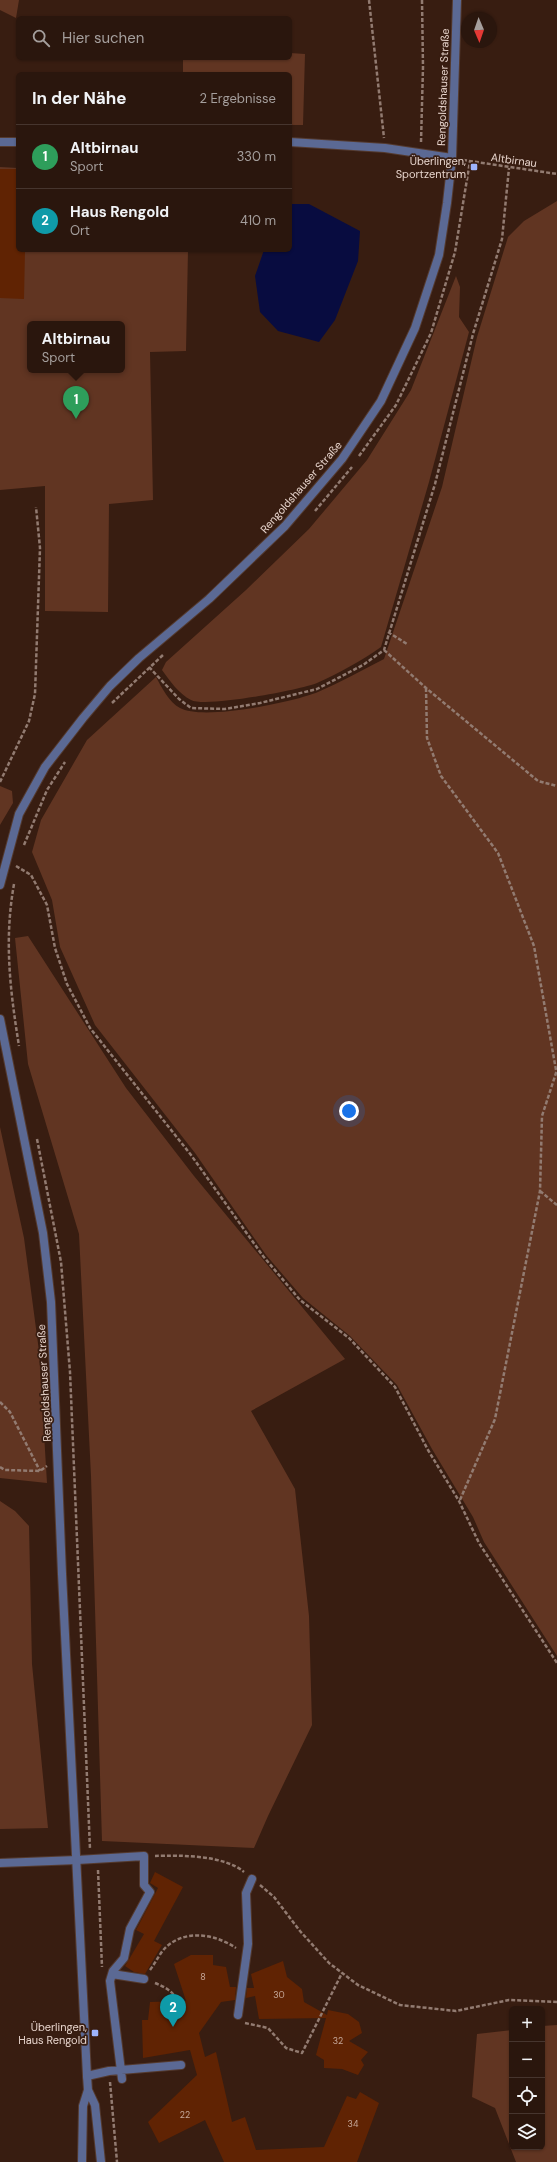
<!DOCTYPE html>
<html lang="de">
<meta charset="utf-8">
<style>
:root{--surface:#2a160d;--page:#321f16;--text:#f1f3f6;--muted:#a59f9d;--line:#46352e;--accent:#d93025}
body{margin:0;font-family:"DM Sans",sans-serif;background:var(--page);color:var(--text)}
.controls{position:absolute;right:12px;bottom:12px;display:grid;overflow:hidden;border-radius:6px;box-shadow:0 1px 3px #0004}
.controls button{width:36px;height:36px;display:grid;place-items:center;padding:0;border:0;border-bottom:1px solid var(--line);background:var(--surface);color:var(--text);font:20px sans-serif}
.compass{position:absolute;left:461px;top:12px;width:36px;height:36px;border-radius:50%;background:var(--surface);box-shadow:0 1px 3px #0004;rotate:178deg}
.you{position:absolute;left:349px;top:1111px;width:14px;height:14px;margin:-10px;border:3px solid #fff;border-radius:50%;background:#1a73e8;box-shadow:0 0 0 6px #1a73e833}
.badge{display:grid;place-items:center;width:26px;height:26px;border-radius:50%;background:var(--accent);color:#fff;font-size:13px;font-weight:700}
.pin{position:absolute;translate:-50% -33px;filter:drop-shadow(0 1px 2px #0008)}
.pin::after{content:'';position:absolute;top:21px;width:14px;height:12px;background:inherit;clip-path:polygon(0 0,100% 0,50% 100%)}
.popup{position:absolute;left:27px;top:321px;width:98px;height:52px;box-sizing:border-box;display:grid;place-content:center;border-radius:6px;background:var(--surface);filter:drop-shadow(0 1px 3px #0005);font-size:13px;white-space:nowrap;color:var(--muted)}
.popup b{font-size:15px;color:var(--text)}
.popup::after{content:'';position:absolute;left:50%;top:100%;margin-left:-8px;border:8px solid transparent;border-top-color:var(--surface)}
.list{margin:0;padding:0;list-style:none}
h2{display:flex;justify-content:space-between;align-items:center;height:52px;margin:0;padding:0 16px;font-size:17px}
h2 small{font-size:13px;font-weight:400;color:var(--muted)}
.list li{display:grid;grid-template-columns:26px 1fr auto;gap:12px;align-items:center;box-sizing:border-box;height:64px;padding:0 16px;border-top:1px solid var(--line)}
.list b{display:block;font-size:15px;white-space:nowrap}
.list p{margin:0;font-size:13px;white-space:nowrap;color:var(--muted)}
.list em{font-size:13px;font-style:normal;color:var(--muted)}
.icon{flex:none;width:22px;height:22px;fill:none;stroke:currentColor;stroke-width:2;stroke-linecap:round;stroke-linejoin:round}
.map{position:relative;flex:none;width:557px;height:2162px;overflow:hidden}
.search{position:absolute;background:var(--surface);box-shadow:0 1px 3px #0004;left:16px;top:16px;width:276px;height:44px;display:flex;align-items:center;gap:10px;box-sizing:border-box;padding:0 14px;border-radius:6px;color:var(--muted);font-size:15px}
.panel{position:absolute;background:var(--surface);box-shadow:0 1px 3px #0004;left:16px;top:72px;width:276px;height:180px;border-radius:6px}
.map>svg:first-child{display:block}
.green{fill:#613522;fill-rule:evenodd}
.water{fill:#080c40}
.building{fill:#602303}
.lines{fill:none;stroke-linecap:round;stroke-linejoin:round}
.service-casing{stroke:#543a2f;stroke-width:10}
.minor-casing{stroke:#543a2f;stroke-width:10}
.tertiary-casing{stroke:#543a2f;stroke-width:10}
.path{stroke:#927b71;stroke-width:2.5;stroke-dasharray:4 2;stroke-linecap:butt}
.service{stroke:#5b6994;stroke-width:8}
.minor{stroke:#5b6994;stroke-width:8}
.tertiary{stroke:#5b6994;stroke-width:8}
.poi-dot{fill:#9db4fd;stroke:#381d11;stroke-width:1.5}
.labels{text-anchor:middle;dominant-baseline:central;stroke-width:3.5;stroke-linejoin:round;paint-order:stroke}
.number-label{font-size:9px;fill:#c5a89a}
.street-label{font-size:11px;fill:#e7d4cc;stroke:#381d11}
.poi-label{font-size:11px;fill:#e7d4cc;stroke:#381d11;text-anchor:end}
</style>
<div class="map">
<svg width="557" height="2162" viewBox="0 0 557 2162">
<rect width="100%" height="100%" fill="#381d11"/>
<path class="green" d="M 0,0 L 19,0 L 16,18 L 0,10 Z
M 290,53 L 305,54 L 303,125 L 290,125 L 290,74 L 183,74 L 183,58 L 290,58 Z
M 0,167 L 18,168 L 18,250 L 188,250 L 186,351 L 150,352 L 153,500 L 109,504 L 108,612 L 45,611 L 45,486 L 0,490 ZM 30,324 L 122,324 L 122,370 L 30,370 Z
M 557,201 L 557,1656 L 484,1542 L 473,1517 L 432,1449 L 397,1385 L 350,1336 L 303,1298 L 266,1255 L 195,1153 L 95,1025 L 60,947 L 52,900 L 32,852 L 41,820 L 87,740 L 156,677 C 162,688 169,702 180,708 C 203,721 294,702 318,692 C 341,682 362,670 384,659 L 442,487 L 477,337 L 508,237 L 524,221 Z
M 456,276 L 460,287 L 459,317 L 469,332 L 429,482 L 381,647 C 361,661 339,673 317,683 C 299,690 206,708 191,700 C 179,694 170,681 162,670 L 166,662 L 246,590 L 309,529 L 367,460 L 411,390 Z
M 0,786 L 12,791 L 13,803 L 0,825 Z
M 28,936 L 126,1088 L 194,1176 L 345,1359 L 251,1411 L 295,1489 L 309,1616 L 312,1725 L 268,1816 L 254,1848 L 102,1841 L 91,1476 L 79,1234 L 28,1064 L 15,938 Z
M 0,1127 L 24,1238 L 39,1351 L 47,1483 L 0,1478 Z
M 0,1501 L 15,1511 L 29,1526 L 32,1664 L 48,1828 L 0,1829 Z
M 557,2025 L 557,2162 L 516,2162 L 495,2108 L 472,2097 L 477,2034 L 512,2030 L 512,2147 L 542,2147 L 542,2026 Z"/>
<path class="water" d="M 290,204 L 309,204 L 360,231 L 358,261 L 335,320 L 319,342 L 278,331 L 260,312 L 255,276 L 264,250 L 290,250 Z"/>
<path class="building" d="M 0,169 L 18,169 L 18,250 L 25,250 L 24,299 L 0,298 Z
M 155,1872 L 183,1887 L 154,1941 L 162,1945 L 145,1974 L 134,1972 L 125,1966 L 144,1934 L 136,1930 L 158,1888 L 150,1883 Z
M 191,1955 L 213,1955 L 213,1965 L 226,1967 L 230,1987 L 236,1987 L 235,2000 L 221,2002 L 199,2033 L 205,2057 L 216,2052 L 232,2122 L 245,2117 L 256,2150 L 324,2147 L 347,2096 L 356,2099 L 360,2092 L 379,2103 L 357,2162 L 224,2162 L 205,2120 L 159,2143 L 148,2122 L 197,2075 L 190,2050 L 143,2058 L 142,2020 L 148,2020 L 150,2002 L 186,2001 L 174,1964 Z
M 283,1961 L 287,1977 L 302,1989 L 304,2002 L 327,2015 L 328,2010 L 348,2014 L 359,2022 L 362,2033 L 349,2041 L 368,2052 L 361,2060 L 364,2065 L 358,2075 L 342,2069 L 324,2068 L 324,2060 L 316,2055 L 326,2018 L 259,2019 L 255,1996 L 246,1998 L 247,1988 L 254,1988 L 251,1974 Z"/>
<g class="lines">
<g class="service-casing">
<path id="service" d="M 0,142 L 18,142
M 290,142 L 385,148 L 452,158
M 77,1860 L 144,1856 L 144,1885 L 150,1892 L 130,1929 L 124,1958 L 113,1971 L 110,1981 L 122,2079
M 112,1974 L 144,1979
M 238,2015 L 248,1944 L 246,1893 L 252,1879
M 87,2076 L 109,2071 L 181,2065"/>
</g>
<g class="minor-casing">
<path id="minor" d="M 0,1863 L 77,1860"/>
</g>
<g class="tertiary-casing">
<path id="tertiary" d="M 0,885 L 19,814 L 45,767 L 83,718 L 110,686 L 139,658 L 209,599 L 285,526 L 342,459 L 381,401 L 415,328 L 439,255 L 447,203 L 452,158 L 457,0
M 0,1019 L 43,1233 L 51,1302 L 62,1574 L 87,2076 L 88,2090 L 95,2105 L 101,2162
M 82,2162 L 83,2106 L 88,2090"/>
</g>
<path class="path" d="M 369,0 L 384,138
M 421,142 L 423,67 L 422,0
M 463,160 L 557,174
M 359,456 L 396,405 L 431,333 L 455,252 L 470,161
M 315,511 L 352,467
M 388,632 L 407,644
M 384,650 L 426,688 L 538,781 L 557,786
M 149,667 L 179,699 L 191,708 L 225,709 L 260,703 L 317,689 L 363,665 L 384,650 L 435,484 L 473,334 L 502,239 L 509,168
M 426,688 L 427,738 L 441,776 L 498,853 L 534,946 L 556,1070
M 112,703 L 164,654
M 0,782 L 29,721 L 35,694 L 40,548 L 36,507
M 24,845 L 47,790 L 65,762
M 16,866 L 31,875 L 47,905 L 55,948 L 67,984 L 90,1028 L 191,1155 L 263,1256 L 300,1300 L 349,1338 L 395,1387 L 428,1450 L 459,1501 L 479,1543 L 557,1663
M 14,884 C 4,940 10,990 19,1046
M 37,1139 L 61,1262 L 70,1372 L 90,1849
M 540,1191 L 557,1205
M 0,1402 L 10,1412 L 40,1471
M 0,1467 L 5,1470 L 40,1471 L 47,1466
M 460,1500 L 495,1419 L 540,1191 L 542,1116 L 557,1070
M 155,1856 C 180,1855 224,1855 244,1872
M 98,1870 L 102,1967
M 260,1885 L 274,1897 L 300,1931 L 329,1963 L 358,1985 L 400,2005 L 456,2011 L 509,2000 L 557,2002
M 150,1970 C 156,1962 160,1953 166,1947 C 186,1929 215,1934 236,1948
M 155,1983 C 165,1987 175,1992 179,2004
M 245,2023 L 268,2028 L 286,2048 L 302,2053 L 342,1973
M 110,2082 L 117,2162"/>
<use href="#service" class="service"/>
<use href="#minor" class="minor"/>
<use href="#tertiary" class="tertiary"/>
</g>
<g class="poi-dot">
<rect x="470" y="163" width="8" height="8" rx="2"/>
<rect x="91" y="2029" width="8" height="8" rx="2"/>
</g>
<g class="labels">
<g class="number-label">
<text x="203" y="1977">8</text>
<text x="279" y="1995">30</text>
<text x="338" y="2041">32</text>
<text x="185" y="2115">22</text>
<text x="353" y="2124">34</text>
</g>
<g class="street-label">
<text transform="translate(443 87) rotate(-88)">Rengoldshauser Straße</text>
<text transform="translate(514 160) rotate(8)">Altbirnau</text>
<text transform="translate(301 487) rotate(-49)">Rengoldshauser Straße</text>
<text transform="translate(44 1383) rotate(-93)">Rengoldshauser Straße</text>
</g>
<g class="poi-label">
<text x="466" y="161">Überlingen,<tspan x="466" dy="13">Sportzentrum</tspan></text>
<text x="87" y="2027">Überlingen,<tspan x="87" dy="13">Haus Rengold</tspan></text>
</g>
</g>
</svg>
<div class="controls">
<button>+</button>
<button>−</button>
<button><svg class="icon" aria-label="locate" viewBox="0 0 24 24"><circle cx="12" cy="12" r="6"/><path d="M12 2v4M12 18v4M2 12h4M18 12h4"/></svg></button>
<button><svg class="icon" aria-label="layers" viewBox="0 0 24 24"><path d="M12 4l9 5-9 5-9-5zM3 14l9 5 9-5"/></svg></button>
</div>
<svg class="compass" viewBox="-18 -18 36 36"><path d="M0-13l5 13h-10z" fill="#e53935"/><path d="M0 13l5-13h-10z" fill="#a59f9d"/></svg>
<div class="you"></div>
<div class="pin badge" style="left:76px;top:419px;background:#2e9e5b">1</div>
<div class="popup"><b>Altbirnau</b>Sport</div>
<div class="pin badge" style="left:173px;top:2027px;background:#0f9aa8">2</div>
<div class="search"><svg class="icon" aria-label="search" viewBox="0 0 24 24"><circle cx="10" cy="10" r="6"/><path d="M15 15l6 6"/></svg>Hier suchen</div>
<section class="panel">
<h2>In der Nähe<small>2 Ergebnisse</small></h2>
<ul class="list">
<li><span class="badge" style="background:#2e9e5b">1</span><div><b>Altbirnau</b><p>Sport</p></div><em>330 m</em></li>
<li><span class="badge" style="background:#0f9aa8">2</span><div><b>Haus Rengold</b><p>Ort</p></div><em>410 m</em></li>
</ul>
</section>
</div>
